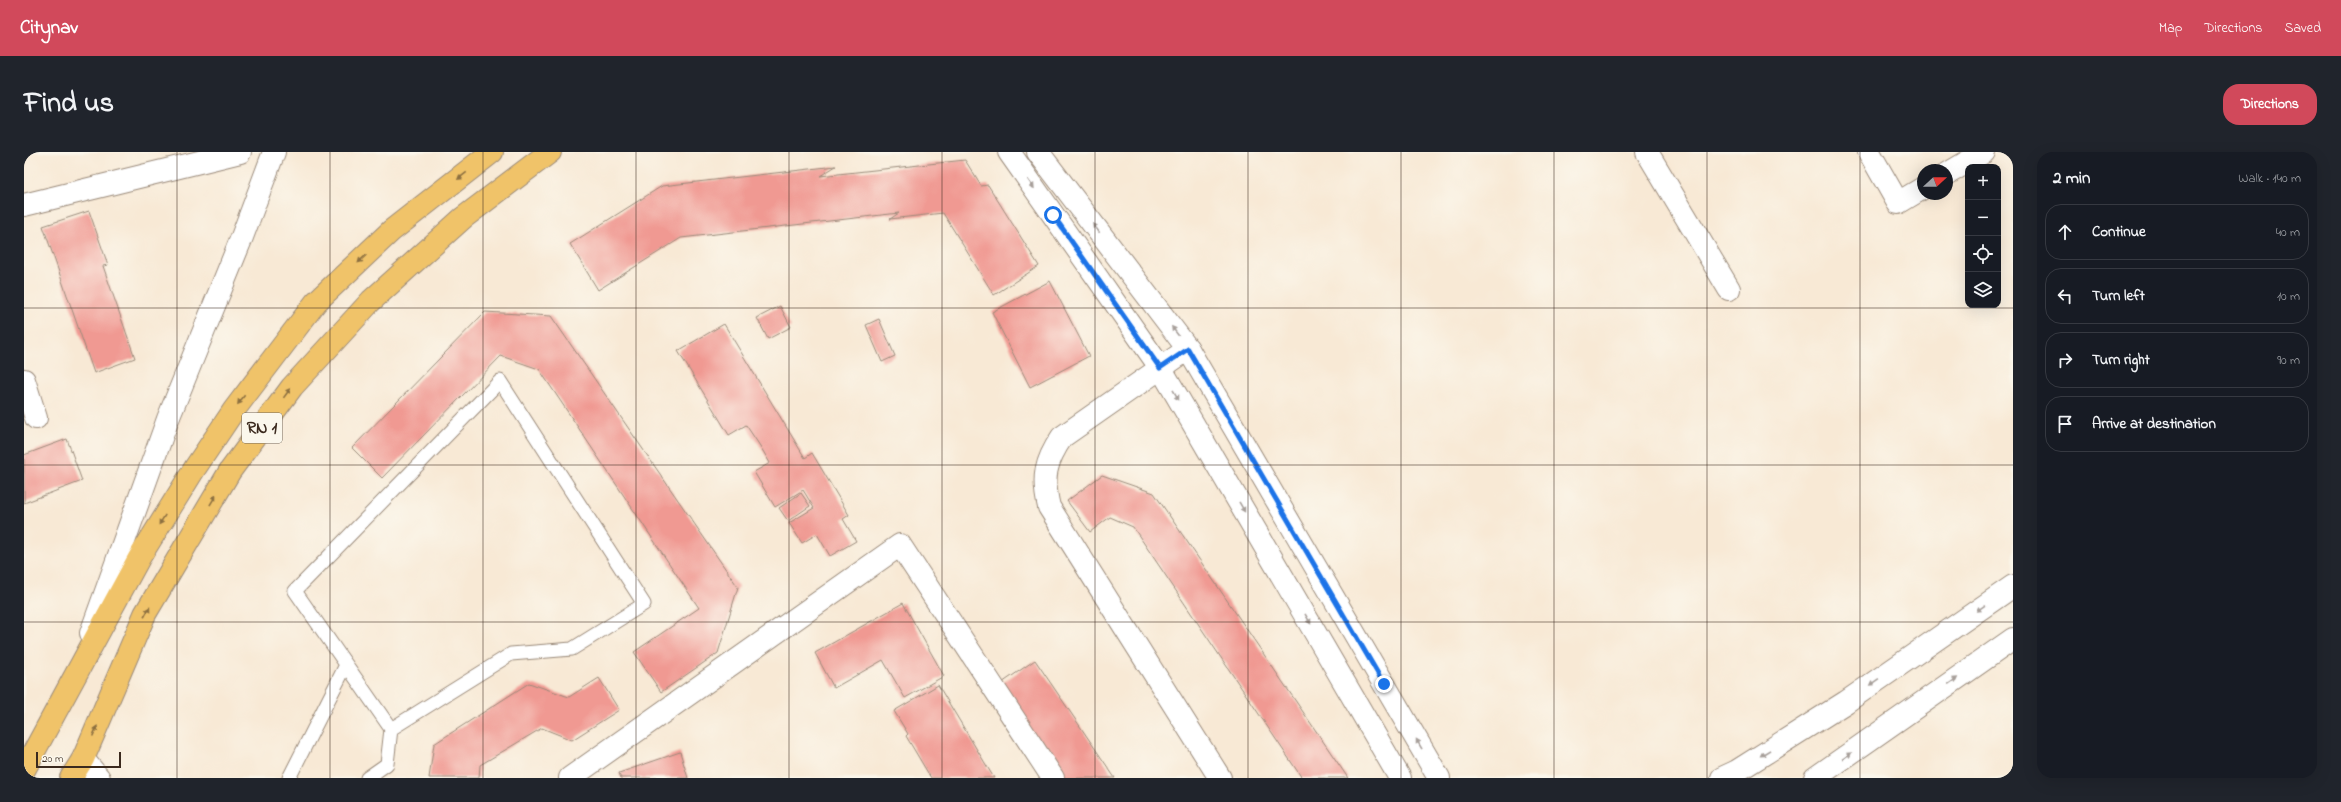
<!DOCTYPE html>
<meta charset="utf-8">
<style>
:root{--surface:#171b24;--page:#20242c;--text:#f1f3f6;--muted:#9ea1a6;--line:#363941;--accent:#d1495b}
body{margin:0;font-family:"Indie Flower",sans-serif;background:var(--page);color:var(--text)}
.controls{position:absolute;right:12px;top:12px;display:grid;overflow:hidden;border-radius:8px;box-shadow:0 4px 16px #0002}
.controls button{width:36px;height:36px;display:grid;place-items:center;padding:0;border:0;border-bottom:1px solid var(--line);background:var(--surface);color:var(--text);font:20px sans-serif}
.compass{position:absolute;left:1893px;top:12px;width:36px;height:36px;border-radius:50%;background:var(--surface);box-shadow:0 4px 16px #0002;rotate:69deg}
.scale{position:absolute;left:12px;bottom:10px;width:85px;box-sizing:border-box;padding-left:4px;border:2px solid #3b2a1e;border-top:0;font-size:11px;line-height:14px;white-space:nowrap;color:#3b2a1e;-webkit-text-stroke:3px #fbf7ec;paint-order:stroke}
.stop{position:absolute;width:12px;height:12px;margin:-9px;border:3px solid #1a73e8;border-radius:50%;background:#fff}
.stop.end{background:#1a73e8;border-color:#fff;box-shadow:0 1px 4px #0008}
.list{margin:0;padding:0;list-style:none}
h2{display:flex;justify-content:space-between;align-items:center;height:52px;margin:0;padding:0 16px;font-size:17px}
h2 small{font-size:13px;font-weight:400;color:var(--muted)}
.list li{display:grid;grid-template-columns:26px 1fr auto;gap:12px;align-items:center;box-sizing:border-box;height:56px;margin:0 8px 8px;padding:0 8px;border:1px solid var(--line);border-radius:16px}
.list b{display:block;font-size:15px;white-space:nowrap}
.list em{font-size:13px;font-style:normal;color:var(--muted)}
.icon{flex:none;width:22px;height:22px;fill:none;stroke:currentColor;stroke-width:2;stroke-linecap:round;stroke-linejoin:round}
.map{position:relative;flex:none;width:1989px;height:626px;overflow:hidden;border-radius:16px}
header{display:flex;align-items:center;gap:24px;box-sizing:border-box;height:56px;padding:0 20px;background:var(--accent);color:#fff}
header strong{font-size:19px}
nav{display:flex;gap:22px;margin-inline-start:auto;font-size:14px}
.intro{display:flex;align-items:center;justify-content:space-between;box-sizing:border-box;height:96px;padding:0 24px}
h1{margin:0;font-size:28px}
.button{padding:10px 18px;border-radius:16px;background:var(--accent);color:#fff;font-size:14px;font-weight:700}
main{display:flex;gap:24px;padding:0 24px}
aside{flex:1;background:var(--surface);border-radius:16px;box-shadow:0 4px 16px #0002}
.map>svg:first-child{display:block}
.building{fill:#f09992}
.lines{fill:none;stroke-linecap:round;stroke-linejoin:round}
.service-casing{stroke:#9a8a7a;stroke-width:15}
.minor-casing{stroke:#9a8a7a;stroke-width:24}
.tertiary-casing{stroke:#9a8a7a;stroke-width:24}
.trunk-casing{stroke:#9a8a7a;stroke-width:24}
.service{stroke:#fff;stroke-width:13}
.minor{stroke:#fff;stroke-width:22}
.tertiary{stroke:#fff;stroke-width:22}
.trunk{stroke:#f0c369;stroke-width:22}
.oneway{fill:#8c6f40}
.oneway2{fill:#a79f9a}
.route{stroke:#1a73e8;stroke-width:5}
.grid{fill:none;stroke:#3b2a1e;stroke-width:1;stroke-opacity:0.55}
.labels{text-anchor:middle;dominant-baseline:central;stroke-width:3;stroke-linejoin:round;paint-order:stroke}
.shield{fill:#fbf7ec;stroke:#75685c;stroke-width:1}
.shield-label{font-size:17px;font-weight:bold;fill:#3b2a1e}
</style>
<header>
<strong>Citynav</strong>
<nav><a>Map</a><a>Directions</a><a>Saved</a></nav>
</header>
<div class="intro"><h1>Find us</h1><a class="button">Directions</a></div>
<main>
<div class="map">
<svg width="1989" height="626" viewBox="0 0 1989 626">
<rect width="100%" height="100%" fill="#fbf7ec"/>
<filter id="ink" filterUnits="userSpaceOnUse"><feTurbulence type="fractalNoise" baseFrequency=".025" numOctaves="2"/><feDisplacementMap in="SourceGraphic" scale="8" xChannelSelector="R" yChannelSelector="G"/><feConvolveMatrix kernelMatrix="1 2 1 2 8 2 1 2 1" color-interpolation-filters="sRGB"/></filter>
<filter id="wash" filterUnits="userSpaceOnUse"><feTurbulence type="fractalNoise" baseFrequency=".012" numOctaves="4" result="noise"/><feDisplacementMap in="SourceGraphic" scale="16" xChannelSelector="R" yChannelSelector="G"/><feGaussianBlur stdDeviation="0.9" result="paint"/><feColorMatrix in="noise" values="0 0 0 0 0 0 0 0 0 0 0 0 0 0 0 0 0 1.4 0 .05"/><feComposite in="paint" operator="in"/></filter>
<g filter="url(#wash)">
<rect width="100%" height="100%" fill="#f8e9d5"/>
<g id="blocks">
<path class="building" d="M 941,8 L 957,34 L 964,33 L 1015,114 L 970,143 L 919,61 L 866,67 L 875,61 L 657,86 L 574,138 L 546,92 L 638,34 L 812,14 L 796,24 Z
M 65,59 L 84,113 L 79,114 L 111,206 L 70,221 L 19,74 Z
M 1026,129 L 1065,204 L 1006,235 L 968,160 Z
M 756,154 L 767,175 L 744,187 L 733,166 Z
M 461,160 L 527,164 L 714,435 L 694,501 L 637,540 L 610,500 L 675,456 L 515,217 L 477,204 L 358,326 L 328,296 Z
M 855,167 L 871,204 L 858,210 L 842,173 Z
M 700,172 L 781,306 L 788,301 L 825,363 L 819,367 L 832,389 L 806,404 L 793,382 L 778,391 L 765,371 L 790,356 L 779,338 L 751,355 L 730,320 L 746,311 L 736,294 L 722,273 L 705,283 L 654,199 Z
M 43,287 L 58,329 L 0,351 L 0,303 Z
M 1078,323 L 1130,341 L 1324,626 L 1278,626 L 1109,375 L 1086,365 L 1066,380 L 1043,349 Z
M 777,341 L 786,354 L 764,369 L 755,356 Z
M 879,451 L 920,524 L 881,546 L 859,508 L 810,536 L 791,501 Z
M 1011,508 L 1091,626 L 1038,626 L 975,533 Z
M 575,526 L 595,558 L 548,588 L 518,576 L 456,613 L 455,626 L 405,626 L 410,592 L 505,531 L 545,545 Z
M 914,533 L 970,626 L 907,626 L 882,584 L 884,582 L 870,559 Z
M 656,600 L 664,626 L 597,626 L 595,621 Z"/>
</g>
</g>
<g filter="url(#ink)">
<use href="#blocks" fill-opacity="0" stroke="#9a8a7a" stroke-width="1"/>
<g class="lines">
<g class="service-casing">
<path id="service" d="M 265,626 L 322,513
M 343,626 L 363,612 L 367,577 L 271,439 L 476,229 L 620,452 L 548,497 L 487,502 L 367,577"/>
</g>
<g class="minor-casing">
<path id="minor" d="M 1623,0 L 1705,137
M 1845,0 L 1874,51 L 1899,36
M 1923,22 L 1960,0
M 0,53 L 216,0
M 1164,197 L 1038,285 C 1021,310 1018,326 1025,355 L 1196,626
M 0,228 L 12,266
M 67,481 L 144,267 L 218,85 L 250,0
M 59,607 L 75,626
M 546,626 L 876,393 L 1029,626
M 1698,626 L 1713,619 L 1822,550 L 1989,434
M 1791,626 L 1989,487"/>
</g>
<g class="tertiary-casing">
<path id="tertiary" d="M 985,0 L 1136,215 L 1376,626
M 1014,0 L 1164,197 L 1415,626"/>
</g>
<g class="trunk-casing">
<path id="trunk" d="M 0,618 L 115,406 L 171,316 L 210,258 L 292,150 L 367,79 L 468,0
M 47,626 L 59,607 L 121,462 L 206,319 L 268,235 L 347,149 L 439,66 L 526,0"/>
</g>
<use href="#service" class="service"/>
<use href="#minor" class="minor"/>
<use href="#tertiary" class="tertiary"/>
<use href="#trunk" class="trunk"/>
</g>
<defs><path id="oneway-solid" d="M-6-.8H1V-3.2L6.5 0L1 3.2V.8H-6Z"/></defs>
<g class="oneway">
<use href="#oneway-solid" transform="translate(438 24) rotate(142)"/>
<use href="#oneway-solid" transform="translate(338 107) rotate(136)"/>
<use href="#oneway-solid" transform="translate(263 241) rotate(-54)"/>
<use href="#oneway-solid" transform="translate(217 248) rotate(127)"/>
<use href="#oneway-solid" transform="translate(189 348) rotate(-59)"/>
<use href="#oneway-solid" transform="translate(138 368) rotate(122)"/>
<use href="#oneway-solid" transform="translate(123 460) rotate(-61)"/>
<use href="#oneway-solid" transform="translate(71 579) rotate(-67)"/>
</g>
<g class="oneway2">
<use href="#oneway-solid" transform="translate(1007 32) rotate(55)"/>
<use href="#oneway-solid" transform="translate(1072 76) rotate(-127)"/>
<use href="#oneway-solid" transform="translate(1151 179) rotate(-127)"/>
<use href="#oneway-solid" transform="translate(1152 243) rotate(60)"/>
<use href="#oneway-solid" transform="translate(1218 355) rotate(60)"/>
<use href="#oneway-solid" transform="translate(1957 456) rotate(145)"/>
<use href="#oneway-solid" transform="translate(1284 467) rotate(60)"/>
<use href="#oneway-solid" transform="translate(1929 529) rotate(-35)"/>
<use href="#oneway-solid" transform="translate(1850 530) rotate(145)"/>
<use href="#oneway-solid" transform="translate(1395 592) rotate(-120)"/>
<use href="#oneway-solid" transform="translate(1741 601) rotate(148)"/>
<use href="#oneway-solid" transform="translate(1823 604) rotate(-35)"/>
</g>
</g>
<g class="lines" filter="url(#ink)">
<path class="route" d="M 1029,63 L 1136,216 L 1164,197 L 1360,532"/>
</g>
<path class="grid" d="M 153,0 L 153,626M 306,0 L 306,626M 459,0 L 459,626M 612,0 L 612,626M 765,0 L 765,626M 918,0 L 918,626M 1071,0 L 1071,626M 1224,0 L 1224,626M 1377,0 L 1377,626M 1530,0 L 1530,626M 1683,0 L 1683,626M 1836,0 L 1836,626M 0,156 L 1989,156M 0,313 L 1989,313M 0,470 L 1989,470"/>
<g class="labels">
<rect class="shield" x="218" y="261" width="40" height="30" rx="3"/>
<g class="shield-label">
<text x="238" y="276">RN 1</text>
</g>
</g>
</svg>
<div class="controls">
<button>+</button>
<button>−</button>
<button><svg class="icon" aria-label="locate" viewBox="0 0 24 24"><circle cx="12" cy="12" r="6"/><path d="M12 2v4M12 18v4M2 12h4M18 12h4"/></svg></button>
<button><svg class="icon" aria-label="layers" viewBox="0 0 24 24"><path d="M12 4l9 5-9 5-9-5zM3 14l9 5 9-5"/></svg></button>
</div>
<svg class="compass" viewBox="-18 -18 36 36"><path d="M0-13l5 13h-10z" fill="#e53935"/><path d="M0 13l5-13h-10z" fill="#9ea1a6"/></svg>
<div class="scale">20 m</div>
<div class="stop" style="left:1029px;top:63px"></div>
<div class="stop end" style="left:1360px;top:532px"></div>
</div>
<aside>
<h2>2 min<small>Walk · 140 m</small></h2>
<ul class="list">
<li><svg class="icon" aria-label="ahead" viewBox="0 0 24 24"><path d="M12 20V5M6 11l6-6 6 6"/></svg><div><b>Continue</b></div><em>40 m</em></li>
<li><svg class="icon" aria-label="left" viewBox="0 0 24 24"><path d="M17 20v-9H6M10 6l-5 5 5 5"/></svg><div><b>Turn left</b></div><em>10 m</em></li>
<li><svg class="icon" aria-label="right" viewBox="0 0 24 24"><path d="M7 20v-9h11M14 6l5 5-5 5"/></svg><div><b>Turn right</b></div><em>90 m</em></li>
<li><svg class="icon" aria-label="arrive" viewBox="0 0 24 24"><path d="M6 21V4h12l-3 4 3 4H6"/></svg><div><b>Arrive at destination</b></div></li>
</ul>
</aside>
</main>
